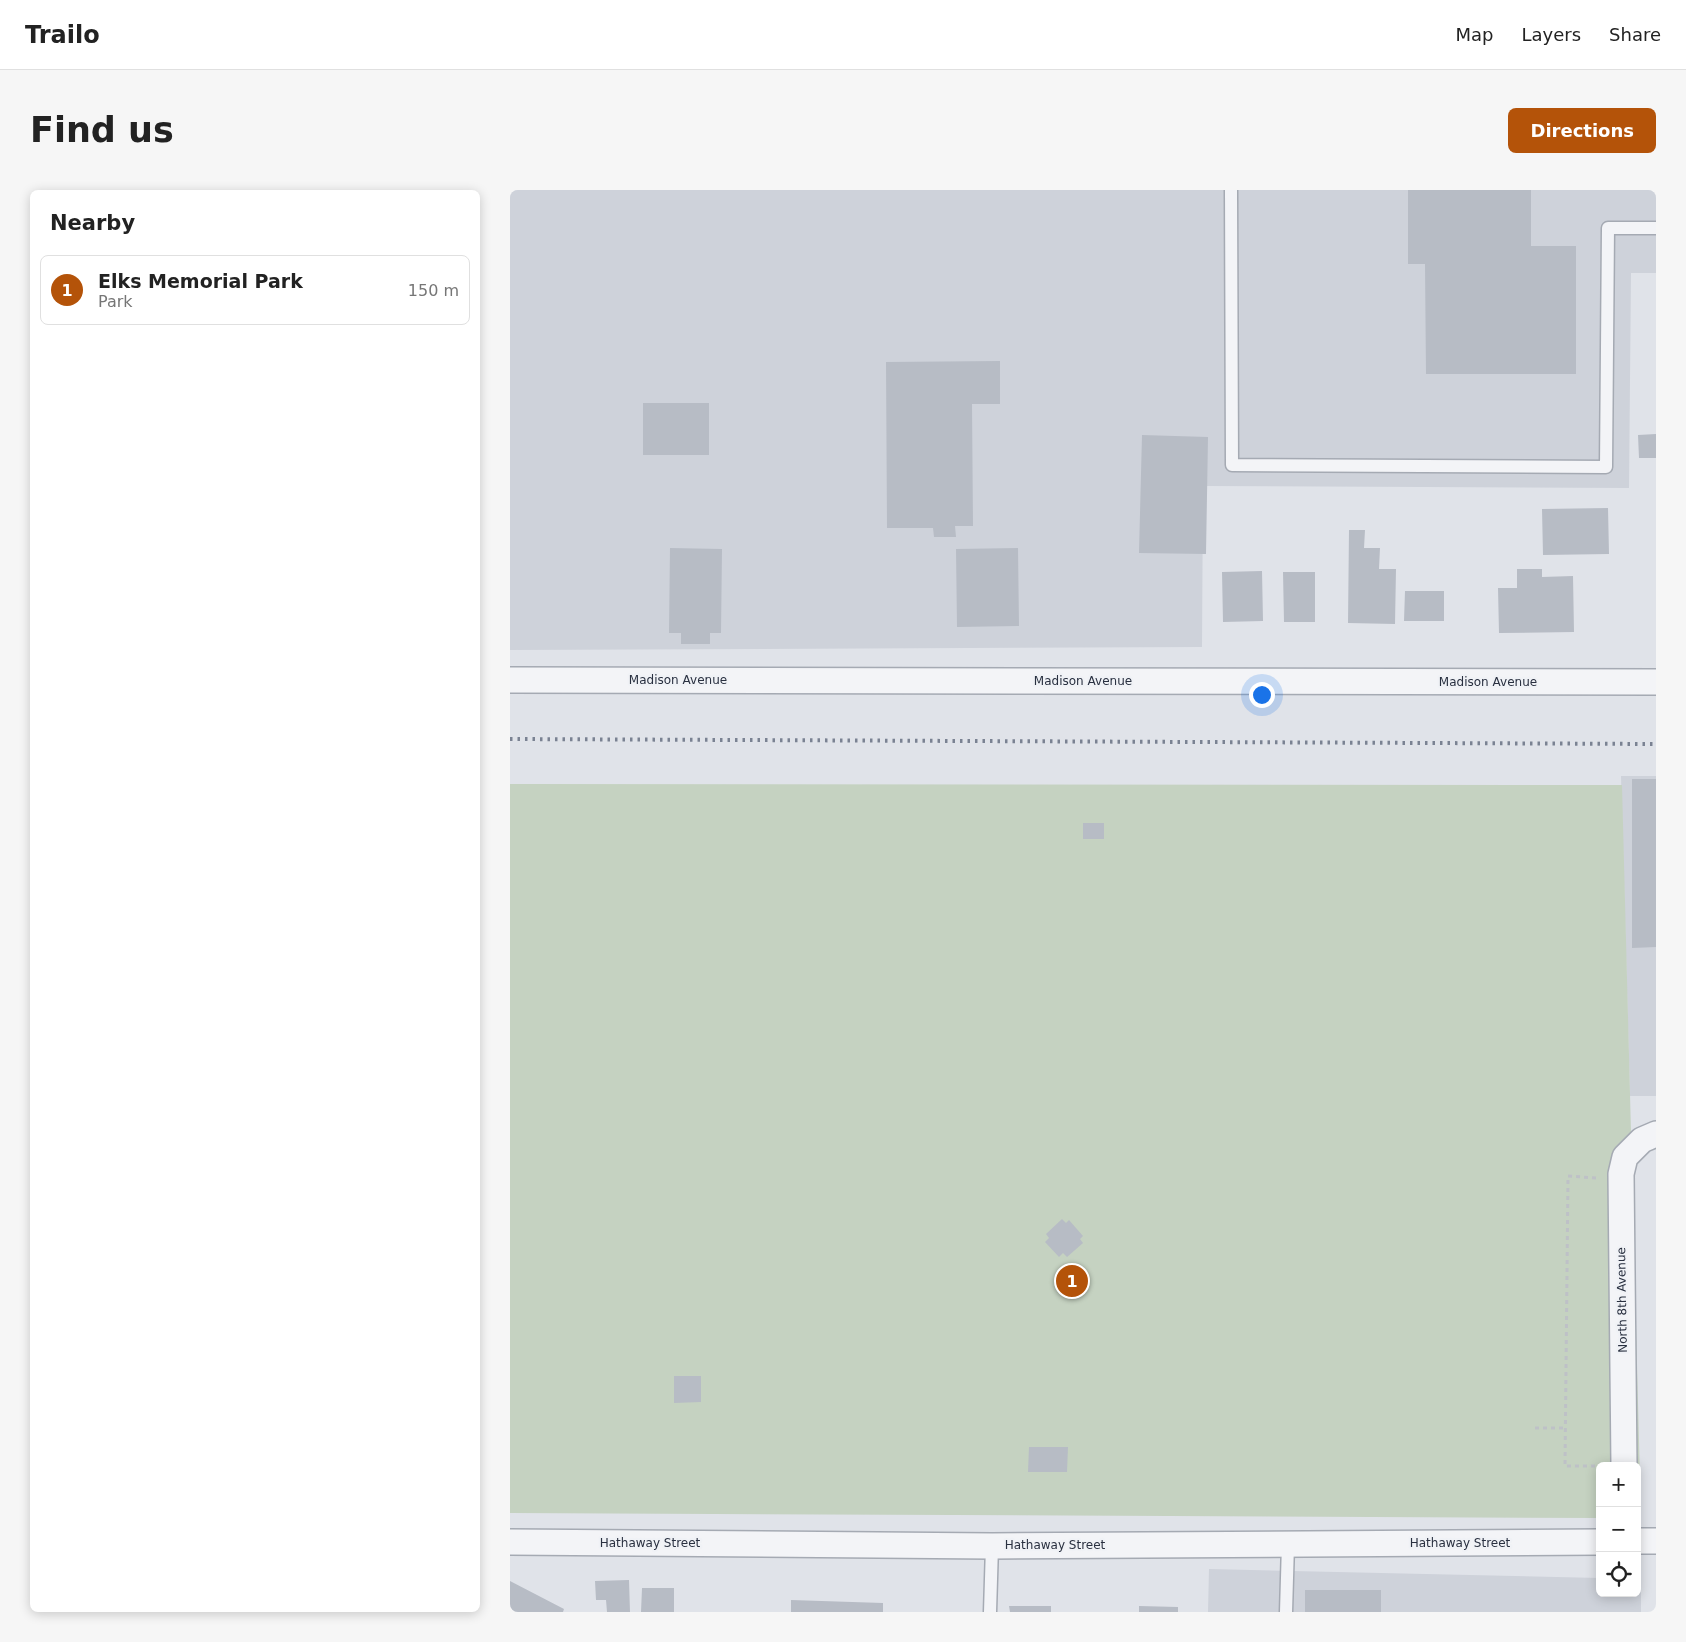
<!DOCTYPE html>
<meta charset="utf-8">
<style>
:root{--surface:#fff;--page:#f6f6f6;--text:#222;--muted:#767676;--line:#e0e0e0;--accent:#b45309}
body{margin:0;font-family:"DejaVu Sans",sans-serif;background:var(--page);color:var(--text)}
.controls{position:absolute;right:15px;bottom:15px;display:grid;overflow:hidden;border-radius:8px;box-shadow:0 2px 12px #0003}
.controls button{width:45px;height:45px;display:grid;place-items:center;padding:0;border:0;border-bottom:1px solid var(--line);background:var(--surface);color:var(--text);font:25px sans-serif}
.you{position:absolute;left:751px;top:504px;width:18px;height:18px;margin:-12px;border:4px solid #fff;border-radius:50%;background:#1a73e8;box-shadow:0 0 0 8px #1a73e833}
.badge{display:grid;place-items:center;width:32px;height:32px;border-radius:50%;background:var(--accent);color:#fff;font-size:16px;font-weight:700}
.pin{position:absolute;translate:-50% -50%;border:2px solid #fff;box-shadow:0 1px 5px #0006}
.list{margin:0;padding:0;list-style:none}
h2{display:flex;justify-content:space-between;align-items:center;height:65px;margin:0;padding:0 20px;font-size:21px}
h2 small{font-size:16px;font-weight:400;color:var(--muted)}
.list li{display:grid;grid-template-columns:32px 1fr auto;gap:15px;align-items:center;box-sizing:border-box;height:70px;margin:0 10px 10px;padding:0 10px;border:1px solid var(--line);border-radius:8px}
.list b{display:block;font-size:19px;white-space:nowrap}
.list p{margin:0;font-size:16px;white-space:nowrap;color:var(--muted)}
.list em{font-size:16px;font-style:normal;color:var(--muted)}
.icon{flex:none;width:28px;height:28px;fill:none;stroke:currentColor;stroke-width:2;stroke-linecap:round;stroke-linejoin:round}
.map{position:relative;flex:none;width:1146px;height:1422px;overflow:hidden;border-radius:8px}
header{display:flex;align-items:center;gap:30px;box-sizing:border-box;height:70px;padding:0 25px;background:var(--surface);border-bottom:1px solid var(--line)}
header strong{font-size:24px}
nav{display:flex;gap:28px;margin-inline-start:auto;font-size:18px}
.intro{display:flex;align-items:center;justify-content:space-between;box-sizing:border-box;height:120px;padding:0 30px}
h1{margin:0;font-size:35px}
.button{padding:12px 22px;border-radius:8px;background:var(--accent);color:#fff;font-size:18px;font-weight:700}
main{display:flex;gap:30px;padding:0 30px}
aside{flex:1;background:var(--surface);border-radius:8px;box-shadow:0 2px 12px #0003}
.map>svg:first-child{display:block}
.built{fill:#ced2da}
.green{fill:#c5d2c1}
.building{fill:#b7bcc5}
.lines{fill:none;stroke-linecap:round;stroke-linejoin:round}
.service-casing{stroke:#a5aab3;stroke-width:15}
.minor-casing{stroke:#a5aab3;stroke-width:28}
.path{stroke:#bec1c7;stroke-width:3;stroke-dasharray:4 4;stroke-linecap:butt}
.service{stroke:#f3f4f7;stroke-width:12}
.minor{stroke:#f3f4f7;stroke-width:25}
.rail{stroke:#7a8292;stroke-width:4;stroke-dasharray:2.5 5;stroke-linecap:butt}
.labels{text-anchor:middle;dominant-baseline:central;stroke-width:4.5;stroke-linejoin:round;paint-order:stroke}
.street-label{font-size:12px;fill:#293040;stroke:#f0f2f6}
</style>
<header>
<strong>Trailo</strong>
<nav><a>Map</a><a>Layers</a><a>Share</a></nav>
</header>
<div class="intro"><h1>Find us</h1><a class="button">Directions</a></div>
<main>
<aside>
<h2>Nearby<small></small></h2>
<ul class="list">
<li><span class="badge">1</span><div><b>Elks Memorial Park</b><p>Park</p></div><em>150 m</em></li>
</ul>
</aside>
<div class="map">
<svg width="1146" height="1422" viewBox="0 0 1146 1422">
<rect width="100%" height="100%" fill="#e0e3e9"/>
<path class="built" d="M 0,0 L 1146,0 L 1146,83 L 1121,83 L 1119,298 L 693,296 L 692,457 L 0,460 Z
M 1111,586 L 1146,586 L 1146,906 L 1120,906 Z
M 699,1379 L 1090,1388 L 1090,1403 L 1127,1403 L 1127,1389 L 1131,1389 L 1131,1422 L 698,1422 Z"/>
<path class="green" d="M 0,594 L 1112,595 L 1131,1328 L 1127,1328 L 1127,1276 L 1090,1276 L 1090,1328 L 0,1323 Z"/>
<path class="building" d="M 898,0 L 1021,0 L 1021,56 L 1066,56 L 1066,184 L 916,184 L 915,74 L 898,74 Z
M 490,171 L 490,214 L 462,214 L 463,336 L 445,336 L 446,347 L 424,347 L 423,338 L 377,338 L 376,172 Z
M 133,213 L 199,213 L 199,265 L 133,265 Z
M 1146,244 L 1146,268 L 1129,268 L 1128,245 Z
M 632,245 L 698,247 L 696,364 L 629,363 Z
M 1098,318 L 1099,364 L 1033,365 L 1032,319 Z
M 839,340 L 855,340 L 854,358 L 870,358 L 869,379 L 886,379 L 885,434 L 838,433 Z
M 160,358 L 212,359 L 211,443 L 200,443 L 200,454 L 171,454 L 171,443 L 159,443 Z
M 508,358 L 509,436 L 447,437 L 446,359 Z
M 1007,379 L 1032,379 L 1032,387 L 1063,386 L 1064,442 L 989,443 L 988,398 L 1007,398 Z
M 752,381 L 753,431 L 713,432 L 712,382 Z
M 773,382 L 805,382 L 805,432 L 774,432 Z
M 895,401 L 934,401 L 934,431 L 894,431 Z
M 1122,589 L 1146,589 L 1146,757 L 1122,758 Z
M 573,633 L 594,633 L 594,649 L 573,649 Z
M 552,1029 L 556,1033 L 559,1030 L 573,1046 L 570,1049 L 573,1053 L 557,1067 L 553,1063 L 549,1067 L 535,1052 L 539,1048 L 536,1044 Z
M 164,1186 L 191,1186 L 191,1212 L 164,1213 Z
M 519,1257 L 558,1257 L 557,1282 L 518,1282 Z
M 119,1390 L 120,1422 L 97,1422 L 96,1410 L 86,1410 L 85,1391 Z
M 0,1391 L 54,1419 L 53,1422 L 0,1422 Z
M 132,1398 L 164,1398 L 164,1422 L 131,1422 Z
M 795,1400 L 871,1400 L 871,1422 L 795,1422 Z
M 281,1410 L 373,1413 L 373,1422 L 281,1422 Z
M 499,1416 L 541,1416 L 541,1422 L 500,1422 Z
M 629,1416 L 668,1417 L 668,1422 L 629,1422 Z"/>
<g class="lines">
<g class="service-casing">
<path id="service" d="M 721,0 L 722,275 L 1096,277 L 1098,38 L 1146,38
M 480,1422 L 482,1356
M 776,1422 L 778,1354"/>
</g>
<g class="minor-casing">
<path id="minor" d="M 0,490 L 1146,492
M 1114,1276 L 1111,984 L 1115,967 L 1132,950 L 1146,944
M 1127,1351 L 1146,1351
M 0,1352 L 482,1356 L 1090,1352"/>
</g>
<path class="path" d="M 1086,988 L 1058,986 L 1055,1276 L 1088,1276
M 1025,1238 L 1056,1238"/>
<use href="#service" class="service"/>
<use href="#minor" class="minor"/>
<path class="rail" d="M 0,549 L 1146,554"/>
</g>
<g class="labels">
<g class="street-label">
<text x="168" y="490">Madison Avenue</text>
<text x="573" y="491">Madison Avenue</text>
<text x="978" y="492">Madison Avenue</text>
<text transform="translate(1112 1110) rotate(-91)">North 8th Avenue</text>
<text x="140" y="1353">Hathaway Street</text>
<text x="950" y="1353">Hathaway Street</text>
<text x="545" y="1355">Hathaway Street</text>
</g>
</g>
</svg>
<div class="controls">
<button>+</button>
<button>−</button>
<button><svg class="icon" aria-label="locate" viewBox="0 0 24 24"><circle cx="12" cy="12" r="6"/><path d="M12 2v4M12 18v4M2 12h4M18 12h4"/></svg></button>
</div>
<div class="you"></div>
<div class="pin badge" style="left:562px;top:1091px">1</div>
</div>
</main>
